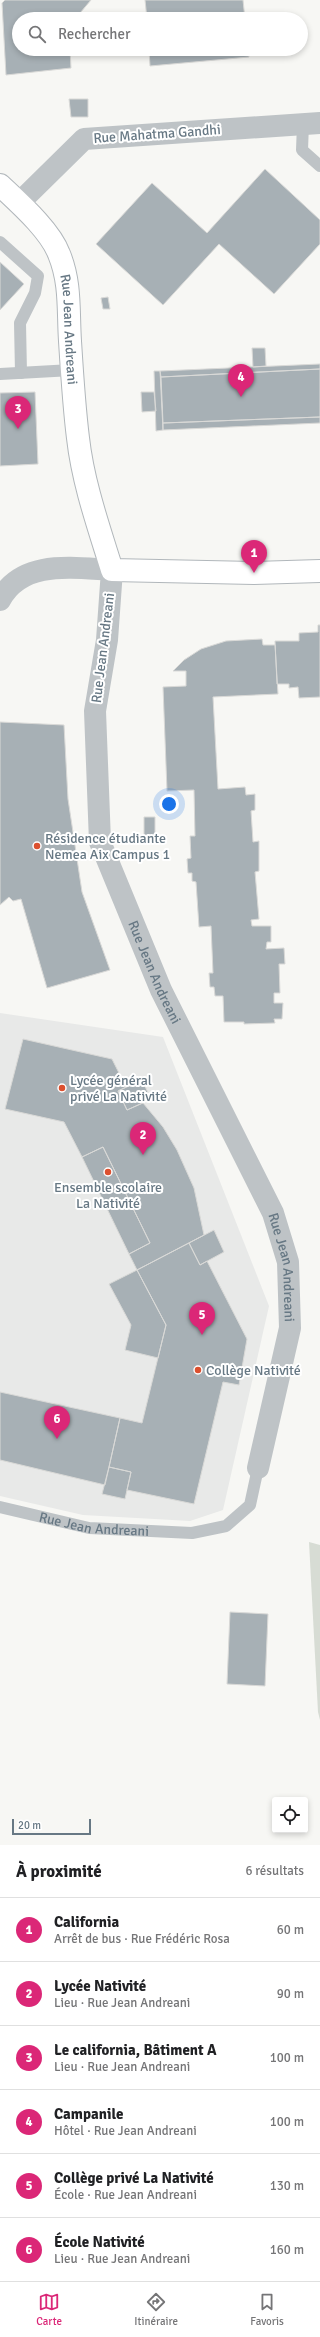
<!DOCTYPE html>
<html lang="fr">
<meta charset="utf-8">
<style>
:root{--surface:#fff;--page:#f6f6f6;--text:#202124;--muted:#757577;--line:#e0e0e0;--accent:#db2777}
body{margin:0;font-family:Signika,sans-serif;background:var(--page);color:var(--text)}
.controls{position:absolute;right:12px;bottom:12px;display:grid;overflow:hidden;border-radius:4px;box-shadow:0 2px 6px #0003}
.controls button{width:36px;height:36px;display:grid;place-items:center;padding:0;border:0;border-bottom:1px solid var(--line);background:var(--surface);color:var(--text);font:20px sans-serif}
.scale{position:absolute;left:12px;bottom:10px;width:79px;box-sizing:border-box;padding-left:4px;border:2px solid #677884;border-top:0;font-size:11px;line-height:14px;white-space:nowrap;color:#677884;-webkit-text-stroke:3px #fff;paint-order:stroke}
.you{position:absolute;left:169px;top:804px;width:14px;height:14px;margin:-10px;border:3px solid #fff;border-radius:50%;background:#1a73e8;box-shadow:0 0 0 6px #1a73e833}
.badge{display:grid;place-items:center;width:26px;height:26px;border-radius:50%;background:var(--accent);color:#fff;font-size:13px;font-weight:700}
.pin{position:absolute;translate:-50% -33px;filter:drop-shadow(0 1px 2px #0008)}
.pin::after{content:'';position:absolute;top:21px;width:14px;height:12px;background:inherit;clip-path:polygon(0 0,100% 0,50% 100%)}
.list{margin:0;padding:0;list-style:none}
h2{display:flex;justify-content:space-between;align-items:center;height:52px;margin:0;padding:0 16px;font-size:17px}
h2 small{font-size:13px;font-weight:400;color:var(--muted)}
.list li{display:grid;grid-template-columns:26px 1fr auto;gap:12px;align-items:center;box-sizing:border-box;height:64px;padding:0 16px;border-top:1px solid var(--line)}
.list b{display:block;font-size:15px;white-space:nowrap}
.list p{margin:0;font-size:13px;white-space:nowrap;color:var(--muted)}
.list em{font-size:13px;font-style:normal;color:var(--muted)}
.icon{flex:none;width:22px;height:22px;fill:none;stroke:currentColor;stroke-width:2;stroke-linecap:round;stroke-linejoin:round}
.map{position:relative;flex:none;width:320px;height:1845px;overflow:hidden}
.search{position:absolute;background:var(--surface);box-shadow:0 2px 6px #0003;left:12px;right:12px;top:12px;height:44px;display:flex;align-items:center;gap:10px;box-sizing:border-box;padding:0 14px;border-radius:22px;color:var(--muted);font-size:15px}
.sheet{height:436px;background:var(--surface)}
nav{display:flex;justify-content:space-around;align-items:center;box-sizing:border-box;height:56px;border-top:1px solid var(--line);background:var(--surface);font-size:11px;color:var(--muted)}
nav a{display:grid;justify-items:center;gap:2px}
nav .on{color:var(--accent)}
.map>svg:first-child{display:block}
.built{fill:#e8e9e8}
.green{fill:#d7dcd4}
.building{fill:#a7b0b5;stroke:#d9d9d7}
.lines{fill:none;stroke-linecap:round;stroke-linejoin:round}
.secondary-casing{stroke:#b1b7bb;stroke-width:24}
.lane{stroke:#bec3c6;stroke-width:12}
.street{stroke:#bec3c6;stroke-width:22}
.secondary{stroke:#fff;stroke-width:22}
.poi-dot{fill:#dc502f;stroke:#fff;stroke-width:1.5}
.labels{text-anchor:middle;dominant-baseline:central;stroke-width:4;stroke-linejoin:round;paint-order:stroke}
.street-label{font-size:14px;fill:#677884;stroke:#fff}
.poi-label{font-size:14px;fill:#677884;stroke:#fff;text-anchor:start}
</style>
<div class="map">
<svg width="320" height="1845" viewBox="0 0 320 1845">
<rect width="100%" height="100%" fill="#f7f7f4"/>
<path class="built" d="M 0,1013 L 163,1037 L 269,1306 L 223,1510 L 190,1521 L 83,1515 L 0,1496 Z"/>
<path class="green" d="M 309,1542 L 320,1545 L 320,1720 L 318,1712 Z"/>
<path class="building" d="M 5,0 L 91,0 L 75,19 L 19,19 L 19,49 L 70,49 L 71,68 L 6,75 L 2,3 Z
M 145,0 L 243,0 L 245,19 L 147,19 Z
M 149,49 L 248,49 L 249,57 L 150,66 Z
M 69,99 L 88,99 L 88,117 L 71,117 Z
M 265,169 L 320,220 L 320,244 L 274,294 L 219,244 L 163,305 L 96,244 L 152,183 L 207,233 Z
M 0,262 L 24,284 L 0,310 Z
M 108,297 L 110,309 L 103,309 L 101,298 Z
M 252,348 L 265,348 L 266,366 L 253,367 Z
M 320,364 L 320,369 L 161,377 L 160,371 Z
M 320,369 L 320,417 L 163,423 L 161,377 Z
M 154,371 L 160,371 L 163,430 L 156,431 Z
M 35,392 L 38,464 L 0,466 L 0,393 Z
M 141,392 L 154,392 L 156,411 L 142,412 Z
M 320,417 L 320,423 L 163,430 L 163,423 Z
M 318,625 L 320,625 L 320,697 L 299,698 L 298,687 L 289,688 L 289,684 L 277,684 L 275,641 L 299,641 L 299,633 L 318,632 Z
M 262,639 L 263,645 L 275,645 L 278,694 L 213,697 L 218,789 L 245,787 L 246,795 L 255,794 L 255,810 L 251,811 L 253,842 L 259,841 L 259,871 L 255,872 L 259,919 L 251,920 L 252,926 L 271,926 L 271,942 L 267,942 L 266,949 L 284,948 L 285,964 L 279,964 L 280,993 L 274,993 L 274,1003 L 283,1003 L 282,1019 L 274,1019 L 275,1023 L 244,1024 L 244,1022 L 224,1022 L 223,996 L 215,996 L 214,987 L 210,987 L 209,973 L 213,973 L 211,926 L 199,927 L 196,882 L 192,881 L 192,873 L 188,873 L 187,859 L 191,858 L 190,836 L 195,836 L 194,790 L 167,791 L 163,687 L 186,686 L 186,671 L 173,671 L 184,660 L 201,649 L 226,641 Z
M 0,722 L 64,725 L 68,799 L 82,892 L 110,970 L 47,988 L 21,899 L 13,901 L 9,897 L 0,905 Z
M 144,817 L 155,817 L 155,836 L 144,836 Z
M 23,1039 L 112,1059 L 126,1087 L 118,1091 L 127,1110 L 143,1103 L 163,1127 L 177,1150 L 194,1188 L 204,1235 L 137,1270 L 129,1254 L 150,1243 L 103,1147 L 82,1157 L 64,1122 L 5,1109 Z
M 142,1080 L 151,1099 L 127,1110 L 118,1091 Z
M 103,1147 L 150,1243 L 129,1254 L 82,1157 Z
M 214,1230 L 224,1252 L 200,1265 L 189,1243 Z
M 189,1243 L 200,1265 L 207,1261 L 247,1339 L 239,1385 L 223,1382 L 194,1504 L 127,1490 L 131,1472 L 109,1467 L 120,1418 L 142,1423 L 166,1325 L 137,1270 Z
M 137,1270 L 166,1325 L 158,1358 L 125,1350 L 131,1325 L 109,1284 Z
M 0,1392 L 120,1418 L 105,1485 L 0,1460 Z
M 109,1467 L 131,1472 L 125,1499 L 102,1494 Z
M 230,1612 L 268,1614 L 265,1686 L 227,1684 Z"/>
<g class="lines">
<g class="secondary-casing">
<g id="secondary">
<path id="s3" d="M 0,185 C 19,203 50,230 59,254 C 71,283 68,311 70,341 C 72,373 74,406 78,438 C 83,483 99,528 112,570 L 254,573 L 320,571"/>
</g>
</g>
<g class="lane">
<path d="M 303,124 L 302,150 L 320,166"/>
<path d="M 0,242 L 38,276 L 35,293 L 20,323 L 21,373"/>
<path d="M 0,374 L 72,370"/>
<path id="s1" d="M 0,1507 L 89,1528 L 192,1533 L 226,1526 L 250,1505 L 258,1468"/>
</g>
<g class="street">
<path d="M 19,203 L 84,139 L 320,123"/>
<path id="s2" d="M 0,600 C 22,559 73,568 112,570 L 107,640 L 95,711 L 100,842 L 161,990 L 273,1213 L 288,1262 L 290,1328 L 258,1468"/>
</g>
<use href="#secondary" class="secondary"/>
</g>
<g class="poi-dot">
<circle cx="37" cy="846" r="4"/>
<circle cx="62" cy="1088" r="4"/>
<circle cx="108" cy="1172" r="4"/>
<circle cx="198" cy="1370" r="4"/>
</g>
<g class="labels">
<g class="street-label">
<text transform="translate(157 134) rotate(-4)">Rue Mahatma Gandhi</text>
<text stroke="none"><textPath href="#s3" startOffset="168">Rue Jean Andreani</textPath></text>
<text transform="translate(103 648) rotate(-83)">Rue Jean Andreani</text>
<text stroke="none"><textPath href="#s2" startOffset="538">Rue Jean Andreani</textPath></text>
<text stroke="none"><textPath href="#s2" startOffset="862">Rue Jean Andreani</textPath></text>
<text stroke="none"><textPath href="#s1" startOffset="96">Rue Jean Andreani</textPath></text>
</g>
<g class="poi-label">
<text x="45" y="838">Résidence étudiante<tspan x="45" dy="16">Nemea Aix Campus 1</tspan></text>
<text x="70" y="1080">Lycée général<tspan x="70" dy="16">privé La Nativité</tspan></text>
<text x="108" y="1187" text-anchor="middle">Ensemble scolaire<tspan x="108" dy="16">La Nativité</tspan></text>
<text x="206" y="1370">Collège Nativité</text>
</g>
</g>
</svg>
<div class="controls">
<button><svg class="icon" aria-label="locate" viewBox="0 0 24 24"><circle cx="12" cy="12" r="6"/><path d="M12 2v4M12 18v4M2 12h4M18 12h4"/></svg></button>
</div>
<div class="scale">20 m</div>
<div class="you"></div>
<div class="pin badge" style="left:254px;top:573px">1</div>
<div class="pin badge" style="left:143px;top:1155px">2</div>
<div class="pin badge" style="left:18px;top:429px">3</div>
<div class="pin badge" style="left:241px;top:397px">4</div>
<div class="pin badge" style="left:202px;top:1335px">5</div>
<div class="pin badge" style="left:57px;top:1439px">6</div>
<div class="search"><svg class="icon" aria-label="search" viewBox="0 0 24 24"><circle cx="10" cy="10" r="6"/><path d="M15 15l6 6"/></svg>Rechercher</div>
</div>
<section class="sheet">
<h2>À proximité<small>6 résultats</small></h2>
<ul class="list">
<li><span class="badge">1</span><div><b>California</b><p>Arrêt de bus · Rue Frédéric Rosa</p></div><em>60 m</em></li>
<li><span class="badge">2</span><div><b>Lycée Nativité</b><p>Lieu · Rue Jean Andreani</p></div><em>90 m</em></li>
<li><span class="badge">3</span><div><b>Le california, Bâtiment A</b><p>Lieu · Rue Jean Andreani</p></div><em>100 m</em></li>
<li><span class="badge">4</span><div><b>Campanile</b><p>Hôtel · Rue Jean Andreani</p></div><em>100 m</em></li>
<li><span class="badge">5</span><div><b>Collège privé La Nativité</b><p>École · Rue Jean Andreani</p></div><em>130 m</em></li>
<li><span class="badge">6</span><div><b>École Nativité</b><p>Lieu · Rue Jean Andreani</p></div><em>160 m</em></li>
</ul>
</section>
<nav>
<a class="on"><svg class="icon" aria-label="map" viewBox="0 0 24 24"><path d="M3 6l6-2 6 2 6-2v14l-6 2-6-2-6 2zM9 4v14M15 6v14"/></svg>Carte</a>
<a><svg class="icon" aria-label="directions" viewBox="0 0 24 24"><path d="M12 3l9 9-9 9-9-9zM9 14v-3h6M13 9l2 2-2 2"/></svg>Itinéraire</a>
<a><svg class="icon" aria-label="saved" viewBox="0 0 24 24"><path d="M7 4h10v16l-5-4-5 4z"/></svg>Favoris</a>
</nav>
